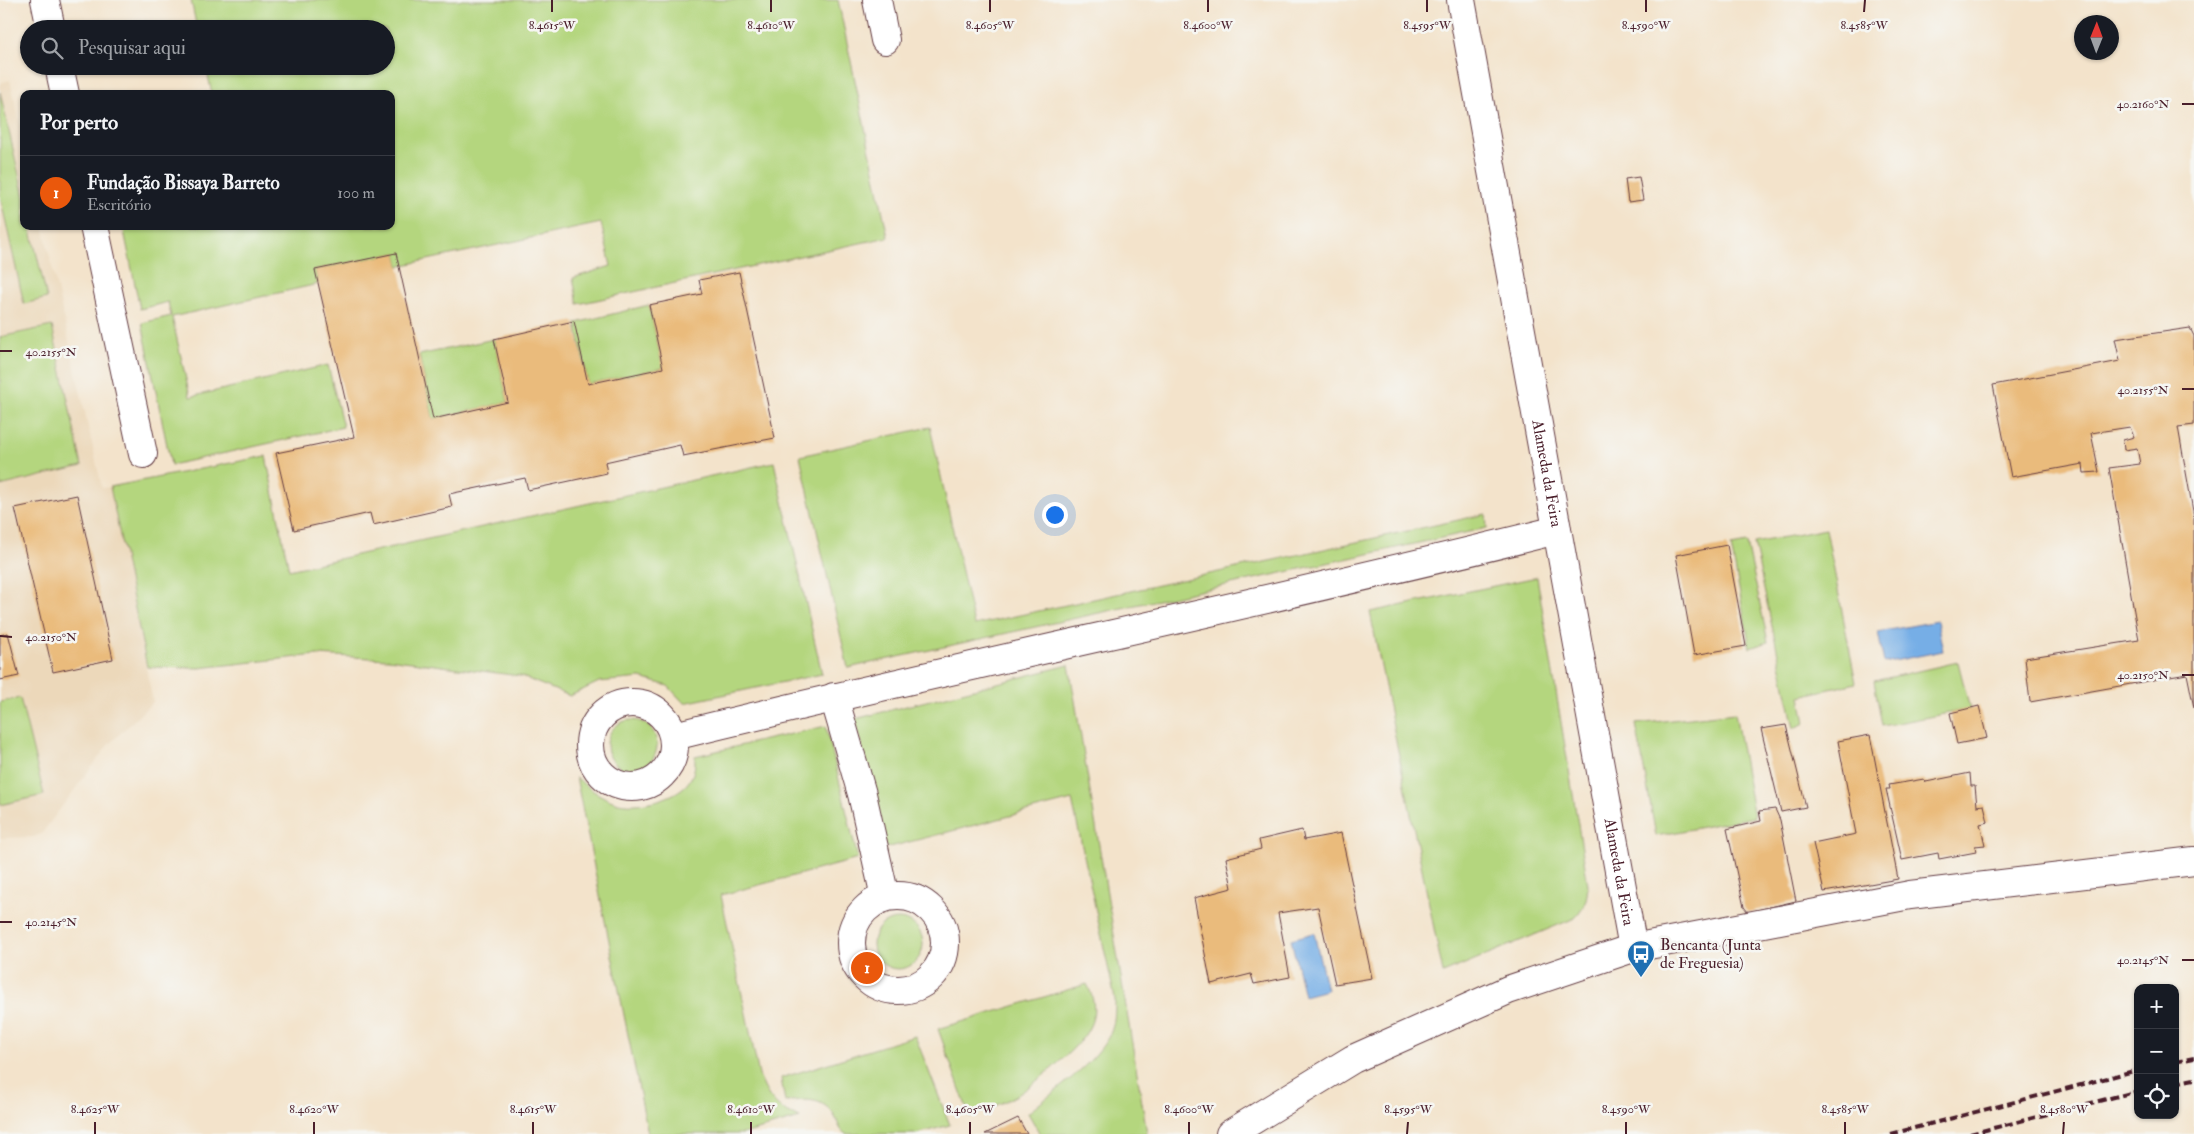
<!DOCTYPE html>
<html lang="pt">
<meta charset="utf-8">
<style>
:root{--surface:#171b24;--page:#242831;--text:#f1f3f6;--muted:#9ea1a6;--line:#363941;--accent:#ea580c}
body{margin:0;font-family:"IM FELL Double Pica",serif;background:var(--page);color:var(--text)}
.controls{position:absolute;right:15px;bottom:15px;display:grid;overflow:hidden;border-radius:10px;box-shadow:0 1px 4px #0004}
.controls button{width:45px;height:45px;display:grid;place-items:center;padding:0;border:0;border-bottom:1px solid var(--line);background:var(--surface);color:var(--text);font:25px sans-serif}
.compass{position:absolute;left:2074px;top:15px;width:45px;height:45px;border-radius:50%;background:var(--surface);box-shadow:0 1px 4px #0004;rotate:1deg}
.you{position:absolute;left:1054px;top:514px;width:18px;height:18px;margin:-12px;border:4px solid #fff;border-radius:50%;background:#1a73e8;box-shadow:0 0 0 8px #1a73e833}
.badge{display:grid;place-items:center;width:32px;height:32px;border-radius:50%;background:var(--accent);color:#fff;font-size:16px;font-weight:700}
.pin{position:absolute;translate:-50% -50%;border:2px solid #fff;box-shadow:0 1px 5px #0006}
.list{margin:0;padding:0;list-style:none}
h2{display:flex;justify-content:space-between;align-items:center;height:65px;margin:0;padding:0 20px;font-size:21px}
h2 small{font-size:16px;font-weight:400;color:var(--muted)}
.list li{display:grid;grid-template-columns:32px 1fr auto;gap:15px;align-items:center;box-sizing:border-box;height:75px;padding:0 20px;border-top:1px solid var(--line)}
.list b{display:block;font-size:19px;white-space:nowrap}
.list p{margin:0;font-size:16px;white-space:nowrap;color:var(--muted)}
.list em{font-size:16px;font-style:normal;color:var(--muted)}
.icon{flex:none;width:28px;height:28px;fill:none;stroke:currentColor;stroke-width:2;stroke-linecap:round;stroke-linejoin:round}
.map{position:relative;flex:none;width:2194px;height:1134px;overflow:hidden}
.search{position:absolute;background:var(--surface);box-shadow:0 1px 4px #0004;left:20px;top:20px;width:375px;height:55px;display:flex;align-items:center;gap:12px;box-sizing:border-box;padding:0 18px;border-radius:28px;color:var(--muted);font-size:19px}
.panel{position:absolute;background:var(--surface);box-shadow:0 1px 4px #0004;left:20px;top:90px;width:375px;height:140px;border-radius:10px}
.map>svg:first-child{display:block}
.built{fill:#ecd8ba}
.green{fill:#b4d67e;stroke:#7f7a54}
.water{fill:#76aee6;stroke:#606688}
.building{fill:#eabb7b}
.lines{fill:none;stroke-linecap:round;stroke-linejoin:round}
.minor-casing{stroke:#633c43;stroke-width:30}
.minor{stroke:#fff;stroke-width:28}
.rail{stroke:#4a1f2b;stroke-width:4;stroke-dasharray:8 4;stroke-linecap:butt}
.ticks{fill:none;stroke:#4a1f2b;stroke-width:2}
.labels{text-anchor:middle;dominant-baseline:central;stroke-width:5;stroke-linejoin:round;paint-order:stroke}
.street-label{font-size:16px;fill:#4a1f2b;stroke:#f6f6f2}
.poi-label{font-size:16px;fill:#4a1f2b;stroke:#f6f6f2;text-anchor:start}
.ticks-label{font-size:12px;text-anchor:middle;fill:#4a1f2b;stroke:#f6f6f2;stroke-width:5;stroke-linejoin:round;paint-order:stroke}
</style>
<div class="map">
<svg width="2194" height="1134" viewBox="0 0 2194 1134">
<rect width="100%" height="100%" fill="#f6f6f2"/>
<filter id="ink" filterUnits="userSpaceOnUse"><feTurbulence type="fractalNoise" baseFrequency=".02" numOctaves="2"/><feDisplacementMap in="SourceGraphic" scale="10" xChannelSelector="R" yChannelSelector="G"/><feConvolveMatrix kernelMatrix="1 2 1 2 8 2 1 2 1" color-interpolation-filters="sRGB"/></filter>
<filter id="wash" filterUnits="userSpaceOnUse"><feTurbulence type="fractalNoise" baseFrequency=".0096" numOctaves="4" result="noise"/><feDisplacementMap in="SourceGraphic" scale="20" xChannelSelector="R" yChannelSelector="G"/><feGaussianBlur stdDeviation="1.12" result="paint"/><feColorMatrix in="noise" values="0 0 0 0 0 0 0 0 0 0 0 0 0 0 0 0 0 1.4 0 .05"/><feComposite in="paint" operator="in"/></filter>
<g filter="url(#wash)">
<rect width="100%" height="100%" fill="#f3e3cb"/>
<path class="built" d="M 10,80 L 24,140 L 24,226 L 43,226 L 102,488 L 110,487 L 153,702 L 108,745 L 42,833 L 34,837 L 0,838 L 0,83 Z"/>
<path class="green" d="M 191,0 L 838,0 L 888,237 L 578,304 L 573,278 L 611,266 L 601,223 L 399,266 L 396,253 L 315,270 L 318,284 L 172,317 L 190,397 L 328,365 L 343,427 L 171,465 L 142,323 L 171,316 L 168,302 L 140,309 L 123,226 L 391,226 L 391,94 L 212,94 L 206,66 L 386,66 L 386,29 L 197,29 Z
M 0,92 L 24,197 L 24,226 L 30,226 L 47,298 L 24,304 L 0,196 Z
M 649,305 L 663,368 L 588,384 L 576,323 Z
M 52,326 L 82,466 L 0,486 L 0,337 Z
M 494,339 L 508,402 L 433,419 L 419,355 Z
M 930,427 L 974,625 L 1486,514 L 1487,528 L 848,668 L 800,456 Z
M 266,456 L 289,570 L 774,462 L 822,674 L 684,703 L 668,686 L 641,678 L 599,682 L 570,696 L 520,676 L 388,659 L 317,655 L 199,668 L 147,667 L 110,487 Z
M 1826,529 L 1856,683 L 1800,696 L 1805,723 L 1794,728 L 1754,543 Z
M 1747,543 L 1768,642 L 1750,648 L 1731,546 Z
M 1537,577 L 1588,885 C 1587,899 1585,908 1575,918 L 1443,973 L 1370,612 Z
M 1958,662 L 1970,709 L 1882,726 L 1874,681 Z
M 1069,665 L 1147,1133 L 1147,1134 L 1040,1134 L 1028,1113 C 1053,1092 1095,1064 1110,1034 C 1115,1024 1115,1010 1115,999 L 1072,800 L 886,848 L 855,719 Z
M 20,698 L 44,795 L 0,805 L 0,702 Z
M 1735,713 L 1754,817 L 1656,836 L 1636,724 Z
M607 745a25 25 0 1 1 50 0a25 25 0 1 1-50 0Z
M 826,726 L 858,859 L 721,895 L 759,1075 C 768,1099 776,1109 800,1118 L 743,1134 L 648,1134 L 576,777 C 587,788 600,796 615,802 C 635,809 681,799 691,778 C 695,771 695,764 695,756 Z
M873 944a25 25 0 1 1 50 0a25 25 0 1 1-50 0Z
M 1087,984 C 1094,998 1097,1013 1089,1028 C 1081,1046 1037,1082 1019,1094 C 1004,1103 986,1109 970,1117 L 938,1029 Z
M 915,1036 L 950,1125 L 916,1134 L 846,1134 C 839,1130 839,1124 835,1117 C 824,1097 805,1099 785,1102 L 781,1078 Z"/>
<path class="water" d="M 1937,621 L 1943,651 L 1884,663 L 1878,632 Z
M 1314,933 L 1327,990 L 1304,996 L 1291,939 Z"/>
<g id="blocks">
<path class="building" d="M 1639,177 L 1643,200 L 1628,202 L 1625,179 Z
M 396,253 L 433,419 L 508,402 L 494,339 L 574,321 L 588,384 L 663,368 L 649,305 L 702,294 L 699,280 L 739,272 L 775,438 L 683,456 L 680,445 L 605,462 L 607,473 L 528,490 L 525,478 L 449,494 L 452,507 L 373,525 L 370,513 L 294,530 L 276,453 L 354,437 L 315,270 Z
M 2190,328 L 2194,336 L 2194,425 L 2178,427 L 2194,517 L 2194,708 L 2187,674 L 2030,702 L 2025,658 L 2139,640 L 2109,468 L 2140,464 L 2137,448 L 2124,450 L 2123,440 L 2134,437 L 2130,427 L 2091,433 L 2099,472 L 2084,473 L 2083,464 L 2011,477 L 1993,385 L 2120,361 L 2115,339 Z
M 77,495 L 113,659 L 53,672 L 15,508 Z
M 1727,545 L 1746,646 L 1694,655 L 1676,555 Z
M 8,633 L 19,676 L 0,680 L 0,635 Z
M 1979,706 L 1987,738 L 1957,744 L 1950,713 Z
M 1786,725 L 1806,807 L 1781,812 L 1761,729 Z
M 1870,735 L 1898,879 L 1824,892 L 1813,843 L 1856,834 L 1838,741 Z
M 1970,773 L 1971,786 L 1975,786 L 1977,806 L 1984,805 L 1988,822 L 1980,824 L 1985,845 L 1975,846 L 1976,852 L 1939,859 L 1938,853 L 1902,860 L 1886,789 L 1890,789 L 1889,785 L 1924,779 L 1926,782 Z
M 1775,809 L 1780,820 L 1796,901 L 1748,912 L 1744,907 L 1727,829 L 1761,821 L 1759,811 Z
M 1302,830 L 1304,840 L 1341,833 L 1372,978 L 1335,984 L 1318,907 L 1278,913 L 1290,977 L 1254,984 L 1251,974 L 1211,984 L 1194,898 L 1232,888 L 1226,858 L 1261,849 L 1259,840 Z
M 1018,1118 L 1027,1134 L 985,1134 Z"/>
</g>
</g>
<g filter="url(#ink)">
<use href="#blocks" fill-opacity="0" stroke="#633c43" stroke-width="1"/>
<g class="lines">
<g class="minor-casing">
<g id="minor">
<path d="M 45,0 L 51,29"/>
<path d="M 877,0 L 885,40"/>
<path id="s1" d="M 1461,0 L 1633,948"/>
<path d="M 59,66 L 65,94"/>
<path d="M 94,226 L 143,454"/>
<path d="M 834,697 L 862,794 L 885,897"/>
<circle cx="632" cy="745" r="42"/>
<path d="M 674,736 C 968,664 1264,603 1557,530"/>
<circle cx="898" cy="943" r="47"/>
<path d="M 1230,1134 L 1353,1059 L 1508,990 L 1633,948 L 1910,895 L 2194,861"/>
</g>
</g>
<use href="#minor" class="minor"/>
<path class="rail" d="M 2175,1062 L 2194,1058
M 2175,1083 L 2194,1079
M 1891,1134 L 2138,1070
M 1970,1134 L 2138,1091"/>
</g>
</g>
<path class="ticks" d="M 552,12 L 552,0M 771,12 L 771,0M 990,12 L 990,0M 1208,12 L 1208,0M 1427,12 L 1427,0M 1646,12 L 1646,0M 1864,12 L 1865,0M 2182,104 L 2194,104M 0,351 L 12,351M 2182,389 L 2194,389M 0,636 L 12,637M 2182,675 L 2194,675M 0,922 L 12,922M 2182,960 L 2194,960M 95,1134 L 95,1122M 314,1134 L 314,1122M 533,1134 L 533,1122M 751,1134 L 751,1122M 970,1134 L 970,1122M 1189,1134 L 1189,1122M 1407,1134 L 1408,1122M 1626,1134 L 1626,1122M 1845,1134 L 1845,1122M 2063,1134 L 2064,1122"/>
<defs>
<g id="bus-pin" transform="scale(1.4375)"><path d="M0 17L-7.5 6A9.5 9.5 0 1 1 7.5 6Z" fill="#1f6fb2" stroke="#f6f6f2"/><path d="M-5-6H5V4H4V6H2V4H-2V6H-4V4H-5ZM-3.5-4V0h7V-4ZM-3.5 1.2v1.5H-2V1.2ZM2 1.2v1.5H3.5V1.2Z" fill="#fff"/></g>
</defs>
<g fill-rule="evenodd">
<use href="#bus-pin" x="1641" y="954"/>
</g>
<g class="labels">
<g class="street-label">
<text stroke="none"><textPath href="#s1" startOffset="481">Alameda da Feira</textPath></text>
<text stroke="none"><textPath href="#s1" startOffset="886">Alameda da Feira</textPath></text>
</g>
<g class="poi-label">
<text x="1660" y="945">Bencanta (Junta<tspan x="1660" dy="18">de Freguesia)</tspan></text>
</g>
</g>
<g class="ticks-label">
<text x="552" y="29">8.4615°W</text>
<text x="771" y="29">8.4610°W</text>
<text x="990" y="29">8.4605°W</text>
<text x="1208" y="29">8.4600°W</text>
<text x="1427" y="29">8.4595°W</text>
<text x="1646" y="29">8.4590°W</text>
<text x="1864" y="29">8.4585°W</text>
<text x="2143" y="108">40.2160°N</text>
<text x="51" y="356">40.2155°N</text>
<text x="2143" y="394">40.2155°N</text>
<text x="51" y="641">40.2150°N</text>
<text x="2143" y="679">40.2150°N</text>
<text x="51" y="926">40.2145°N</text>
<text x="2143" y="964">40.2145°N</text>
<text x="95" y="1113">8.4625°W</text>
<text x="314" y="1113">8.4620°W</text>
<text x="533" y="1113">8.4615°W</text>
<text x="751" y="1113">8.4610°W</text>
<text x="970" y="1113">8.4605°W</text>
<text x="1189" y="1113">8.4600°W</text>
<text x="1408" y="1113">8.4595°W</text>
<text x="1626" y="1113">8.4590°W</text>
<text x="1845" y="1113">8.4585°W</text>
<text x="2064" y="1113">8.4580°W</text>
</g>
</svg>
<div class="controls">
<button>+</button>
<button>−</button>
<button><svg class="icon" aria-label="locate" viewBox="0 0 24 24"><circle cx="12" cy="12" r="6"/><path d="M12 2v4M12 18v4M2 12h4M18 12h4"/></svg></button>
</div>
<svg class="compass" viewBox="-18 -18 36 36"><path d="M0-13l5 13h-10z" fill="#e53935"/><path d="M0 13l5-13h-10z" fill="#9ea1a6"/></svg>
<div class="you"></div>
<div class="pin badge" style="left:867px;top:968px">1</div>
<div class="search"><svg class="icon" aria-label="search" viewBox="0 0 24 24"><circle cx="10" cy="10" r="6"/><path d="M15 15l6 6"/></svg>Pesquisar aqui</div>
<section class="panel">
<h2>Por perto<small></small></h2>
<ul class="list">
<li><span class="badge">1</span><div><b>Fundação Bissaya Barreto</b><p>Escritório</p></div><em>100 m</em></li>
</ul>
</section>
</div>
